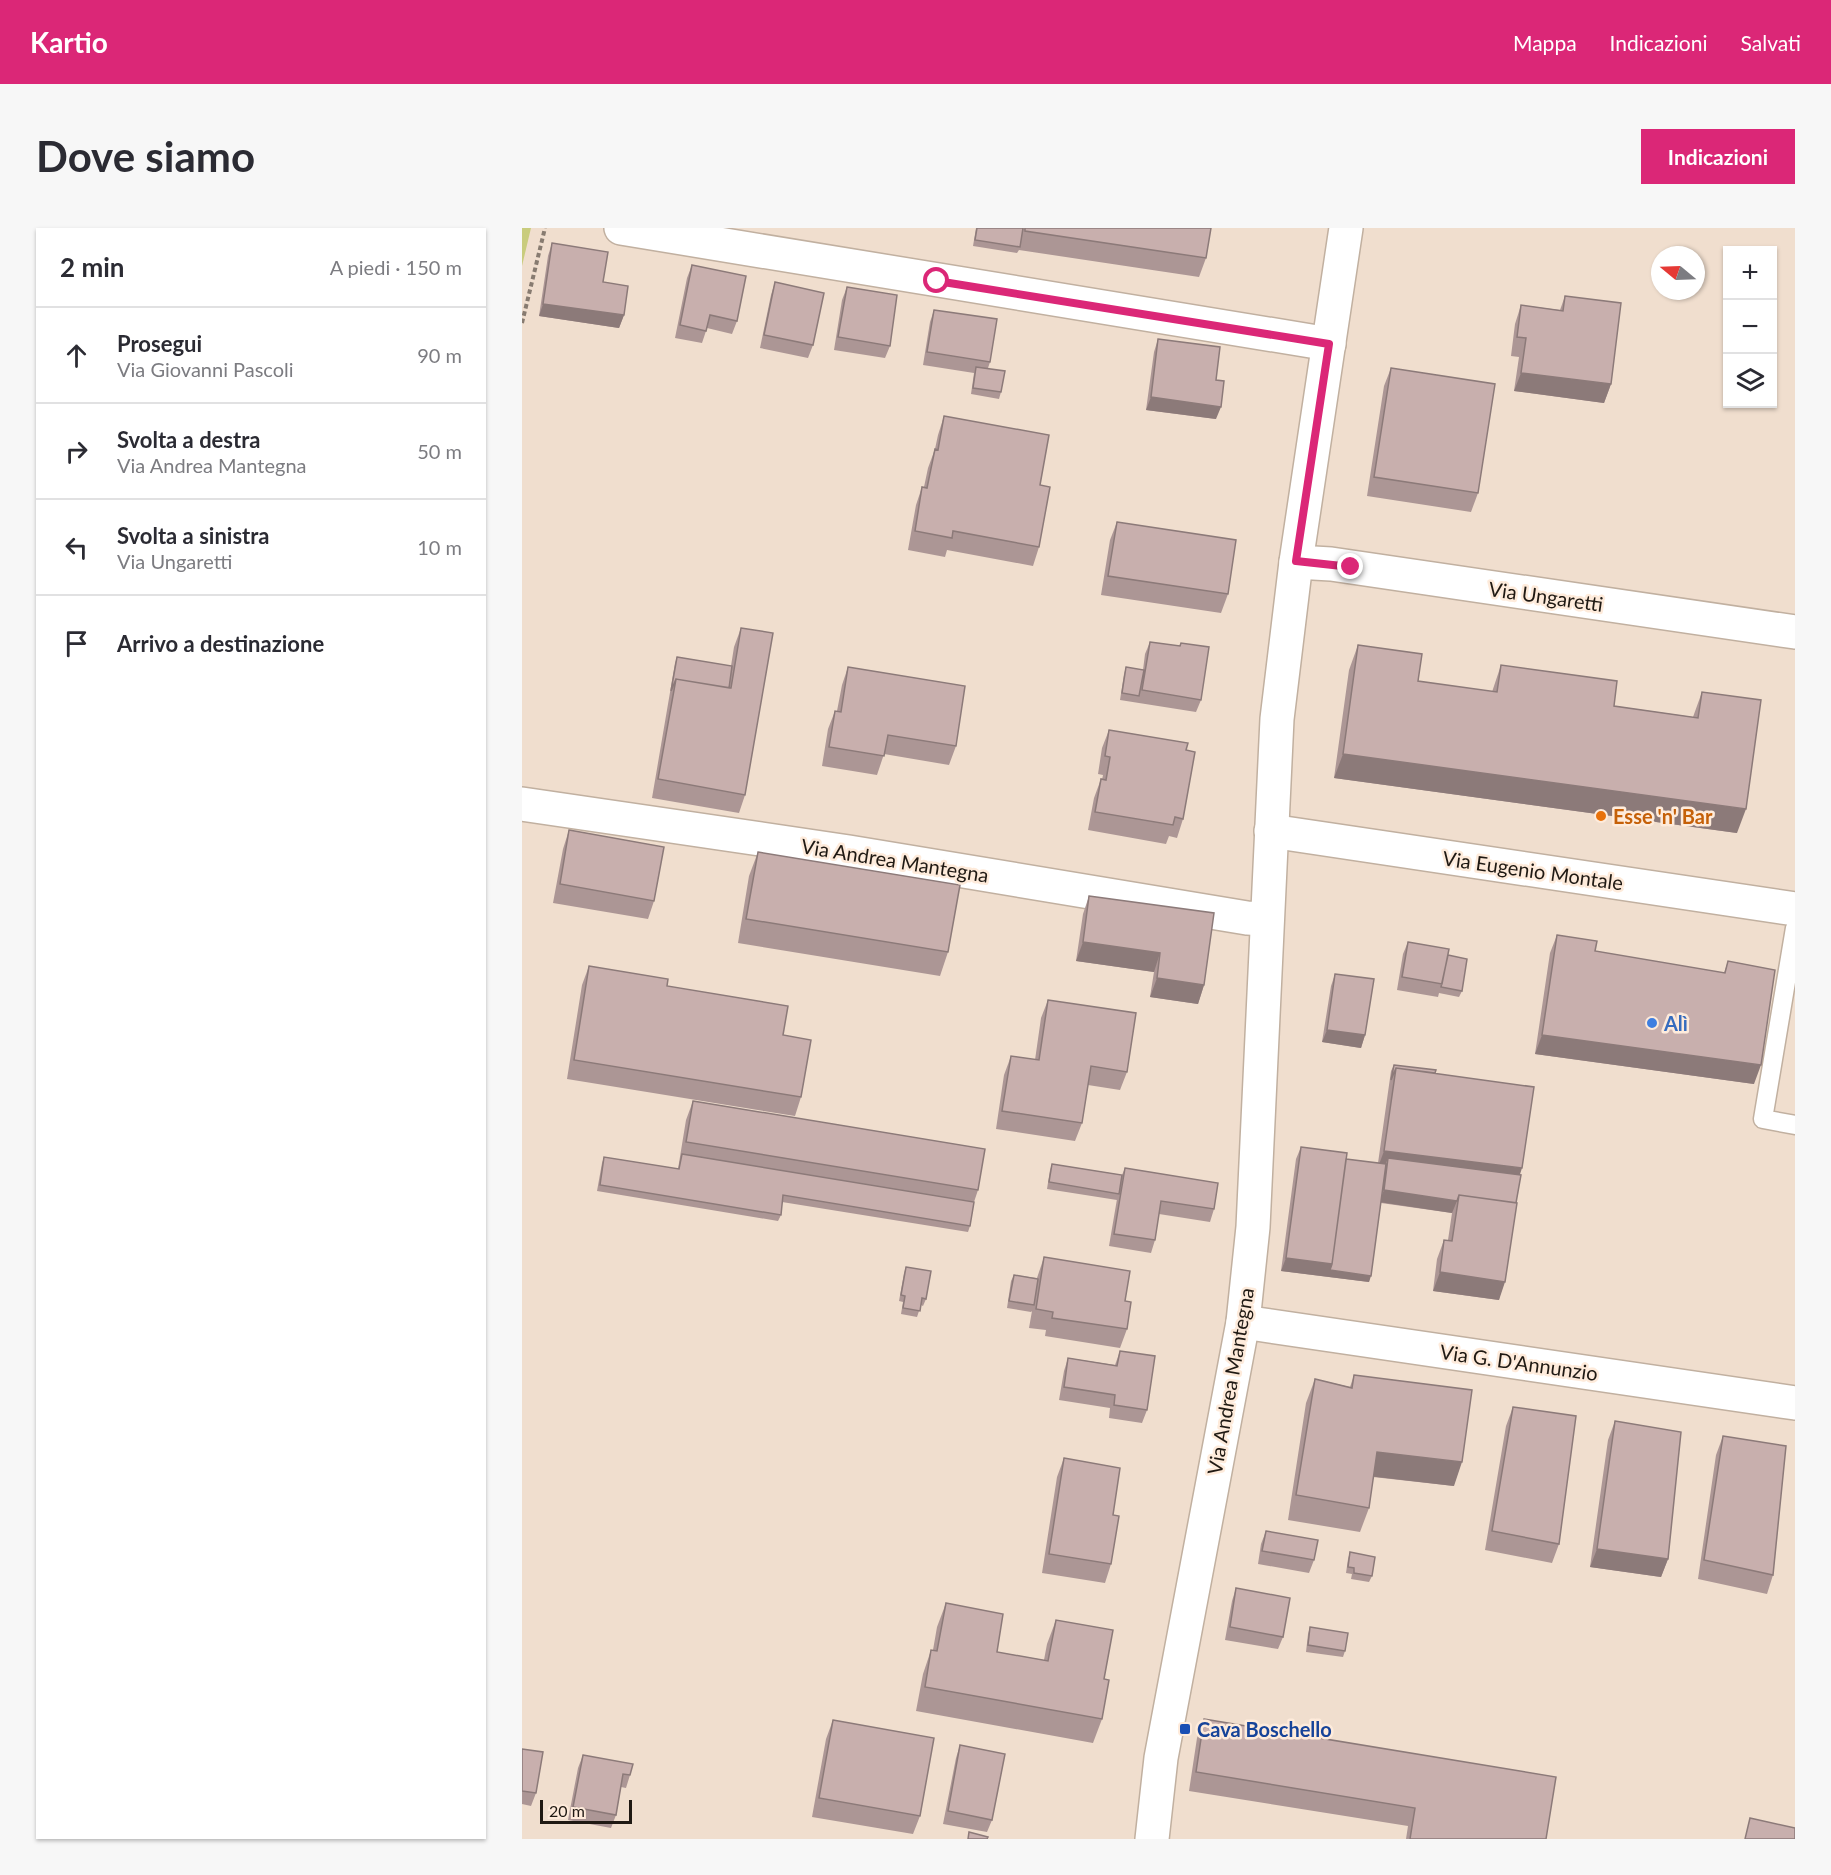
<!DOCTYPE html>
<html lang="it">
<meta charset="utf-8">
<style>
:root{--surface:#fff;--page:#f7f7f7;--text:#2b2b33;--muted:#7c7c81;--line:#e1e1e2;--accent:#db2777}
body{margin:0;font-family:Lato,sans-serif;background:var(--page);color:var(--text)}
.controls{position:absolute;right:18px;top:18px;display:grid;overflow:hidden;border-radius:0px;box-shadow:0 2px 4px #0004}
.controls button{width:54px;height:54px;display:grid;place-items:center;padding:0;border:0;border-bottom:2px solid var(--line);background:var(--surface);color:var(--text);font:30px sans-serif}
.compass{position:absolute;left:1129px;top:18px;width:54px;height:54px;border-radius:50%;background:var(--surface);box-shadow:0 2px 4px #0004;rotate:289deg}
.scale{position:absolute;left:18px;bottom:15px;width:92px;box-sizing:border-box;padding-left:6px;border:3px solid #1f1913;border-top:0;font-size:16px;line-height:21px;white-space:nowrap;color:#1f1913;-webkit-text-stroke:4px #feebdb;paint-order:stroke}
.stop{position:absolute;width:18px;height:18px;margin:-14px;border:4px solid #db2777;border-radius:50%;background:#fff}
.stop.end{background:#db2777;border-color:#fff;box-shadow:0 2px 6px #0008}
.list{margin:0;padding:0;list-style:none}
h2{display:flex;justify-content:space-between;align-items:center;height:78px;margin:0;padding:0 24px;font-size:26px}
h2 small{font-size:20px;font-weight:400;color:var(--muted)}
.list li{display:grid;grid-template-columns:39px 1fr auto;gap:18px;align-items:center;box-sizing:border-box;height:96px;padding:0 24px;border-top:2px solid var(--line)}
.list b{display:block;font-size:22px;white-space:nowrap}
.list p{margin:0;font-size:20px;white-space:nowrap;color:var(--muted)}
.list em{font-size:20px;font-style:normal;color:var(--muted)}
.icon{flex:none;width:33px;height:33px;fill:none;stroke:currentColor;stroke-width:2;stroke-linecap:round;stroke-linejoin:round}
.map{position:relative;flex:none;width:1273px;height:1611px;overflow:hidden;border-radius:0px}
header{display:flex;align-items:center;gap:36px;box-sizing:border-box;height:84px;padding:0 30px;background:var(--accent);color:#fff}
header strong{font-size:28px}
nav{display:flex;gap:33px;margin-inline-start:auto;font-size:21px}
.intro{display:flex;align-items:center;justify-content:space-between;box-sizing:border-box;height:144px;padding:0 36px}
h1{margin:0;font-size:42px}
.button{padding:15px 27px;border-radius:0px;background:var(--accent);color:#fff;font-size:21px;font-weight:700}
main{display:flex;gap:36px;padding:0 36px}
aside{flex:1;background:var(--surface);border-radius:0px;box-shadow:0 2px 4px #0004}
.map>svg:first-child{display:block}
.green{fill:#c9cc7d}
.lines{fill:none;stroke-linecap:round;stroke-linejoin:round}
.service-casing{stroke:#c1b0a0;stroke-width:21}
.minor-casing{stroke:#c1b0a0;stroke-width:36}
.secondary-casing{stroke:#c1b0a0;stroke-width:36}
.path{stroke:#877b70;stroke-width:4;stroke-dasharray:4.5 3;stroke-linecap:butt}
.service{stroke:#fff;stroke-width:18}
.minor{stroke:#fff;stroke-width:33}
.secondary{stroke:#fff;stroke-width:33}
.wall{fill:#ac9695}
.shaded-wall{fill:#8c7a79}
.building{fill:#c8afad;stroke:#8c7a79;stroke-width:1.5}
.route{stroke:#db2777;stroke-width:8}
.food-dot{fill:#e8710a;stroke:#feebdb;stroke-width:2}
.shop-dot{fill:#3f7fe0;stroke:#feebdb;stroke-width:2}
.transit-dot{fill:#1a4fb4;stroke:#feebdb;stroke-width:2}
.labels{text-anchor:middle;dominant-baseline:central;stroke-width:5;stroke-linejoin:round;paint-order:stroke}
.street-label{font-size:20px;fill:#1f1913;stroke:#feebdb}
.food-label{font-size:20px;font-weight:bold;fill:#c56008;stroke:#feebdb;text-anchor:start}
.shop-label{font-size:20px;font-weight:bold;fill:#366cbe;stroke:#feebdb;text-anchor:start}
.transit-label{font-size:20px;font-weight:bold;fill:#164399;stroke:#feebdb;text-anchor:start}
</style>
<header>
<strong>Kartio</strong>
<nav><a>Mappa</a><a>Indicazioni</a><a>Salvati</a></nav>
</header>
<div class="intro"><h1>Dove siamo</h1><a class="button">Indicazioni</a></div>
<main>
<aside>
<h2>2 min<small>A piedi · 150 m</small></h2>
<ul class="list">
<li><svg class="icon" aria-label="ahead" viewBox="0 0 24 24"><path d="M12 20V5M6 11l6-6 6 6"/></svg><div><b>Prosegui</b><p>Via Giovanni Pascoli</p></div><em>90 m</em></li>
<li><svg class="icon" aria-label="right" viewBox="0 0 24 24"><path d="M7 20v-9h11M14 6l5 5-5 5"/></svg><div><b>Svolta a destra</b><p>Via Andrea Mantegna</p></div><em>50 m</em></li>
<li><svg class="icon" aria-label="left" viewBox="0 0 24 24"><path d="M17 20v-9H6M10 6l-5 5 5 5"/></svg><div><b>Svolta a sinistra</b><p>Via Ungaretti</p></div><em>10 m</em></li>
<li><svg class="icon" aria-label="arrive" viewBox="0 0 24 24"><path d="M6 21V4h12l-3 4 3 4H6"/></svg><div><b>Arrivo a destinazione</b></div></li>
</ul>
</aside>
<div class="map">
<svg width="1273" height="1611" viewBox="0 0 1273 1611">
<rect width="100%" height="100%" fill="#f0dece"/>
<path class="green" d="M 0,0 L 9,0 L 0,38 Z"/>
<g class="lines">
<g class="service-casing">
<path id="service" d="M 1273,700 L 1241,891 L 1273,897"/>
</g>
<g class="minor-casing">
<path id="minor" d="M 99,0 L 807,116
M 774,334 L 809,336 L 1273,404
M 0,576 L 327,624 L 725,690 L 745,691
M 749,603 L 1273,681
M 721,1094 L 1273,1175"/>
</g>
<g class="secondary-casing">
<path id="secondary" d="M 630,1611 L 639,1530 L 721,1094 L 731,999 L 755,491 L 774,334 L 824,0"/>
</g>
<path class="path" d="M 0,95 L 23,0"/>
<use href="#service" class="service"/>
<use href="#minor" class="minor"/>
<use href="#secondary" class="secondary"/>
</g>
<path class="wall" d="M 454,0 L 689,0 L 684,30 L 677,49 L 497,22 L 495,25 L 451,18 Z
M 30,15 L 81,54 L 102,87 L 97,100 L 17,88 L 26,28 Z
M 170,37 L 215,93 L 210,106 L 185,100 L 180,115 L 153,110 L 165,50 Z
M 253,54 L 291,117 L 286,130 L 238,120 L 249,67 Z
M 325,59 L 368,118 L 363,130 L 312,122 L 320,72 Z
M 1043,68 L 1089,156 L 1082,175 L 992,163 L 997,129 L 989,128 L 993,96 L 999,77 L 1038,82 Z
M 412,82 L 468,134 L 466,140 L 479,164 L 477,171 L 449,166 L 452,145 L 401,137 L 408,94 Z
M 636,111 L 694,152 L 694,191 L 624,182 L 632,124 Z
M 869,140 L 956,265 L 949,284 L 845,268 L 862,158 Z
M 422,188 L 518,257 L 517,319 L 511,338 L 425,322 L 423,329 L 386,322 L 394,277 L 400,259 L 402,259 L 406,240 L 413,221 L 416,207 Z
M 595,294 L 706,366 L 699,385 L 579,367 L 588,312 Z
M 219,400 L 223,567 L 217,585 L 130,570 L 153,435 L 155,429 L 209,438 L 212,419 Z
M 628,414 L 658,418 L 659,415 L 679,472 L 674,484 L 598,472 L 602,446 L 604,439 L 621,442 L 623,426 Z
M 836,417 L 896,453 L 970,464 L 979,437 L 1092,478 L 1171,489 L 1180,464 L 1215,605 L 812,550 L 827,442 Z
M 326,439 L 434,518 L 427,537 L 362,526 L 355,547 L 300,538 L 306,501 L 313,483 L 315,483 L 320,457 Z
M 587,502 L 664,522 L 661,591 L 655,610 L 647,608 L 644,616 L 566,602 L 572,570 L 579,551 L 580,552 L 581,547 L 576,546 L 580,520 Z
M 47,602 L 132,673 L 126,691 L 31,675 L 41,621 Z
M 236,624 L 426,724 L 418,748 L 216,715 L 227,648 Z
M 567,668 L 682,757 L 676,776 L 628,769 L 632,744 L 554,733 L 561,686 Z
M 1035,707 L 1073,723 L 1202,745 L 1206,733 L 1232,856 L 1013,826 L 1028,725 Z
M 886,714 L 926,727 L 940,763 L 937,769 L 917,765 L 916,769 L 875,762 L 881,726 Z
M 67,738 L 145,758 L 261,807 L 279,869 L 273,888 L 45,851 L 60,757 Z
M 813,746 L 843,807 L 839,820 L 800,814 L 809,758 Z
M 526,772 L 605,844 L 598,862 L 566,857 L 560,895 L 553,913 L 474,901 L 482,847 L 489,828 L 513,832 L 519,790 Z
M 872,837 L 913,845 L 998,947 L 977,1072 L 911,1063 L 915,1031 L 922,1012 L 926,1012 L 930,985 L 859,975 L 847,1054 L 759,1043 L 774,931 L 779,919 L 824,931 L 856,935 L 869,843 Z
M 171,873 L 456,962 L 452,974 L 448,998 L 446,1004 L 260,974 L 259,987 L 256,993 L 75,963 L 80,935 L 82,929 L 156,941 L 164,892 Z
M 530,936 L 600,947 L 603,940 L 692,981 L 688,994 L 637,986 L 633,1012 L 629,1025 L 587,1018 L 595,971 L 595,972 L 525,961 L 528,942 Z
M 522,1029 L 603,1073 L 605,1101 L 598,1120 L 523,1108 L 524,1102 L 507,1100 L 510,1083 L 509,1084 L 485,1080 L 489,1053 L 492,1047 L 515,1050 Z
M 384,1039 L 404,1071 L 401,1078 L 399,1077 L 395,1089 L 379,1086 L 381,1074 L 377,1073 L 382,1045 Z
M 598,1123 L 625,1182 L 620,1195 L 587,1190 L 588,1180 L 537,1172 L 542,1143 L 546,1130 L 593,1137 Z
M 832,1147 L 932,1258 L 851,1249 L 847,1280 L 838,1304 L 766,1292 L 784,1175 L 793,1151 L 828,1159 Z
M 991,1179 L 1037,1316 L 1030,1335 L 963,1322 L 984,1198 Z
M 1093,1193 L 1146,1331 L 1139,1349 L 1068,1339 L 1086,1212 Z
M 1201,1208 L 1251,1347 L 1245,1366 L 1176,1351 L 1194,1227 Z
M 542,1230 L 591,1287 L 589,1336 L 583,1355 L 520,1345 L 535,1249 Z
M 744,1303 L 792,1332 L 787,1345 L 736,1336 L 739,1316 Z
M 828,1324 L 850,1348 L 847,1354 L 829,1351 L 830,1346 L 824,1345 L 826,1331 Z
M 714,1360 L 761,1409 L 756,1421 L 703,1412 L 710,1373 Z
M 424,1375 L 475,1424 L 522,1432 L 525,1416 L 534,1392 L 582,1451 L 580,1491 L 571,1515 L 394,1483 L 401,1446 L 409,1422 L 411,1422 L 415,1399 Z
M 788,1399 L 823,1423 L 821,1429 L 784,1424 L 786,1406 Z
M 682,1491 L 1024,1611 L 884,1611 L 886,1598 L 667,1563 L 675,1510 Z
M 311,1492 L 398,1588 L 391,1606 L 290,1589 L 304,1511 Z
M 438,1517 L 470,1592 L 465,1604 L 421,1596 L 434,1530 Z
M 0,1521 L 14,1565 L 9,1578 L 0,1576 Z
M 61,1527 L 108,1547 L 104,1560 L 99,1559 L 94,1587 L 89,1600 L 46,1592 L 56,1540 Z"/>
<path class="shaded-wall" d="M 21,76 L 102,87 L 97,100 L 17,88 Z
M 999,145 L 1089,156 L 1082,175 L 992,163 Z
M 629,169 L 699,179 L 694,191 L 624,182 Z
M 821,526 L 1224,581 L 1215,605 L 812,550 Z
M 561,714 L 638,725 L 632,744 L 554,733 Z
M 635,750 L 682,757 L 676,776 L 628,769 Z
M 805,802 L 843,807 L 839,820 L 800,814 Z
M 1020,807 L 1239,837 L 1232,856 L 1013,826 Z
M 862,923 L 1000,940 L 994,959 L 866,930 L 861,943 L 855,942 Z
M 862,962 L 935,973 L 930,985 L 857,974 Z
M 764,1030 L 810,1036 L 849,1048 L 847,1054 L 759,1043 Z
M 918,1044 L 983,1054 L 977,1072 L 911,1063 Z
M 855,1224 L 940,1234 L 932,1258 L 846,1248 Z
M 1075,1321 L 1146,1331 L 1139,1349 L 1068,1339 Z"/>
<path class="building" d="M 455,0 L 501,0 L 498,19 L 453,12 Z
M 503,0 L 689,0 L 684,30 L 503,3 Z
M 30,15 L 86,24 L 81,54 L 106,58 L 102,87 L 21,76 Z
M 170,37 L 224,48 L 215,93 L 188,87 L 184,103 L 158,97 Z
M 253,54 L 302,65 L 291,117 L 242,107 Z
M 325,59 L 375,67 L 368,118 L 316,109 Z
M 1043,68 L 1099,75 L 1089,156 L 999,145 L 1004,110 L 995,109 L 999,77 L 1041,83 Z
M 412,82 L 475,91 L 468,134 L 405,124 Z
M 636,111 L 698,119 L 694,152 L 702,153 L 699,179 L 629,169 Z
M 454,139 L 483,143 L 479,164 L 451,160 Z
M 869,140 L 973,156 L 956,265 L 852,249 Z
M 422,188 L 527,207 L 518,257 L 528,259 L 517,319 L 431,303 L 430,310 L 393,303 L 400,259 L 405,260 L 413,221 L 416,222 Z
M 595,294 L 714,312 L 706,366 L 586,348 Z
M 219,400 L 251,405 L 223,567 L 136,551 L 154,451 L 209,460 Z
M 628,414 L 658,418 L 659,415 L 687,419 L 679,472 L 620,462 Z
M 836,417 L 900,426 L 896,453 L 975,464 L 979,437 L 1095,453 L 1092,478 L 1176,490 L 1180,464 L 1239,472 L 1224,581 L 821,526 Z
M 155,429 L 210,438 L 207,460 L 154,451 L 149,463 Z
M 326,439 L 443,458 L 434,518 L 366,507 L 362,528 L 307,519 L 313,483 L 319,484 Z
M 604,439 L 622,442 L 617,468 L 600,465 Z
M 587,502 L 666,515 L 664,522 L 673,524 L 661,591 L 653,589 L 651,597 L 573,584 L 579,551 L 584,552 L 588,529 L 583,528 Z
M 47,602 L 142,619 L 132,673 L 38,656 Z
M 236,624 L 438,657 L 426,724 L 224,691 Z
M 567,668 L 692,685 L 682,757 L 635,750 L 638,725 L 561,714 Z
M 1035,707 L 1075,713 L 1073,723 L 1203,745 L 1206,733 L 1253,742 L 1239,837 L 1020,807 Z
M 886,714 L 927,721 L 920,756 L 880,749 Z
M 926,727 L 945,731 L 940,763 L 919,759 Z
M 67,738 L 146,751 L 145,758 L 266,778 L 261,807 L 289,812 L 279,869 L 52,832 Z
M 813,746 L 852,751 L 843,807 L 805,802 Z
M 526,772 L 614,785 L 605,844 L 569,838 L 560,895 L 480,883 L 489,828 L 517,832 Z
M 872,837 L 914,842 L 913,845 L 874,840 L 869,852 Z
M 874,840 L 1012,859 L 1000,940 L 862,923 Z
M 171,873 L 463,921 L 456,962 L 164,914 Z
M 779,919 L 825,925 L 810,1036 L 764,1030 Z
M 160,926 L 452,974 L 448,998 L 261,967 L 259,987 L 78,957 L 82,929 L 157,941 Z
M 866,930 L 999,947 L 994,975 L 937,967 L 935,973 L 862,962 Z
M 824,931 L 864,936 L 849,1048 L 808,1042 L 810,1036 Z
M 530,936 L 600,947 L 597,966 L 527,954 Z
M 603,940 L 696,955 L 692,981 L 639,973 L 633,1012 L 592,1006 Z
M 937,967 L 995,975 L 983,1054 L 918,1044 L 922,1012 L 930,1013 Z
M 522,1029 L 608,1043 L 603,1073 L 609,1074 L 605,1101 L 530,1090 L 531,1084 L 514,1081 Z
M 384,1039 L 409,1043 L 404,1071 L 400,1070 L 398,1083 L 381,1080 L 383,1068 L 379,1067 Z
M 492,1047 L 516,1051 L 512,1077 L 487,1073 Z
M 598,1123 L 633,1128 L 625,1182 L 592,1177 L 593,1167 L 542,1159 L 546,1130 L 595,1138 Z
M 832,1147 L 950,1162 L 940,1234 L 855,1224 L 847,1280 L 774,1267 L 793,1151 L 830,1160 Z
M 991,1179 L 1054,1188 L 1037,1316 L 970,1303 Z
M 1093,1193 L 1159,1204 L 1146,1331 L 1075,1321 Z
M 1201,1208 L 1264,1218 L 1251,1347 L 1182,1332 Z
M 542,1230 L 598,1240 L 591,1287 L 597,1288 L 589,1336 L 527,1326 Z
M 744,1303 L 796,1312 L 792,1332 L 740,1323 Z
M 828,1324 L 853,1329 L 850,1348 L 832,1345 L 832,1340 L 826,1339 Z
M 714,1360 L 768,1370 L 761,1409 L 708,1399 Z
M 424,1375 L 481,1386 L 475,1424 L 526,1433 L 534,1392 L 591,1402 L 582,1451 L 587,1452 L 580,1491 L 403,1459 L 409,1422 L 415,1423 Z
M 788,1399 L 826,1405 L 823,1423 L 786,1417 Z
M 682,1491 L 1034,1549 L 1024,1611 L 888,1611 L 893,1580 L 674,1544 Z
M 311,1492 L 412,1510 L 398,1588 L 297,1570 Z
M 438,1517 L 483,1526 L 470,1592 L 426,1583 Z
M 0,1521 L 21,1524 L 14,1565 L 0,1563 Z
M 61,1527 L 111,1536 L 108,1547 L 101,1546 L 94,1587 L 51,1579 Z
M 1228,1590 L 1273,1600 L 1273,1611 L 1223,1611 Z
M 447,1604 L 466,1609 L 465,1611 L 446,1611 Z"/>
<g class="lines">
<path class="route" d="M 415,53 L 807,116 L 774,333 L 829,339"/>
</g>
<circle class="food-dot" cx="1079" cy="588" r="6"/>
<circle class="shop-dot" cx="1130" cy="795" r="6"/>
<rect class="transit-dot" x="657" y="1495" width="12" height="12" rx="3"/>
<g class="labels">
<g class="street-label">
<text transform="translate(1024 368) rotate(8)">Via Ungaretti</text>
<text transform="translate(373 632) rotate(9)">Via Andrea Mantegna</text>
<text transform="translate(1011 642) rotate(8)">Via Eugenio Montale</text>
<text transform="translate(997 1134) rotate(8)">Via G. D'Annunzio</text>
<text transform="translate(708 1153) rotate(-80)">Via Andrea Mantegna</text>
</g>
<g class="food-label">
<text x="1091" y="588">Esse 'n' Bar</text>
</g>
<g class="shop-label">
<text x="1142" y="795">Alì</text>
</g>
<g class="transit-label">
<text x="675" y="1501">Cava Boschello</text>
</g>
</g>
</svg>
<div class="controls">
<button>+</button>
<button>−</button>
<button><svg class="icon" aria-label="layers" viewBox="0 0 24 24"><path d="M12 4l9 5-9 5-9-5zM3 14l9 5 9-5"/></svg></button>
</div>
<svg class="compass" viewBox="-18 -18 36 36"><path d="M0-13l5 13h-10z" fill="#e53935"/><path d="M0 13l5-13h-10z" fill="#7c7c81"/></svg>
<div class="scale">20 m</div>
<div class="stop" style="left:415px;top:53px"></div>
<div class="stop end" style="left:829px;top:339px"></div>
</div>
</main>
